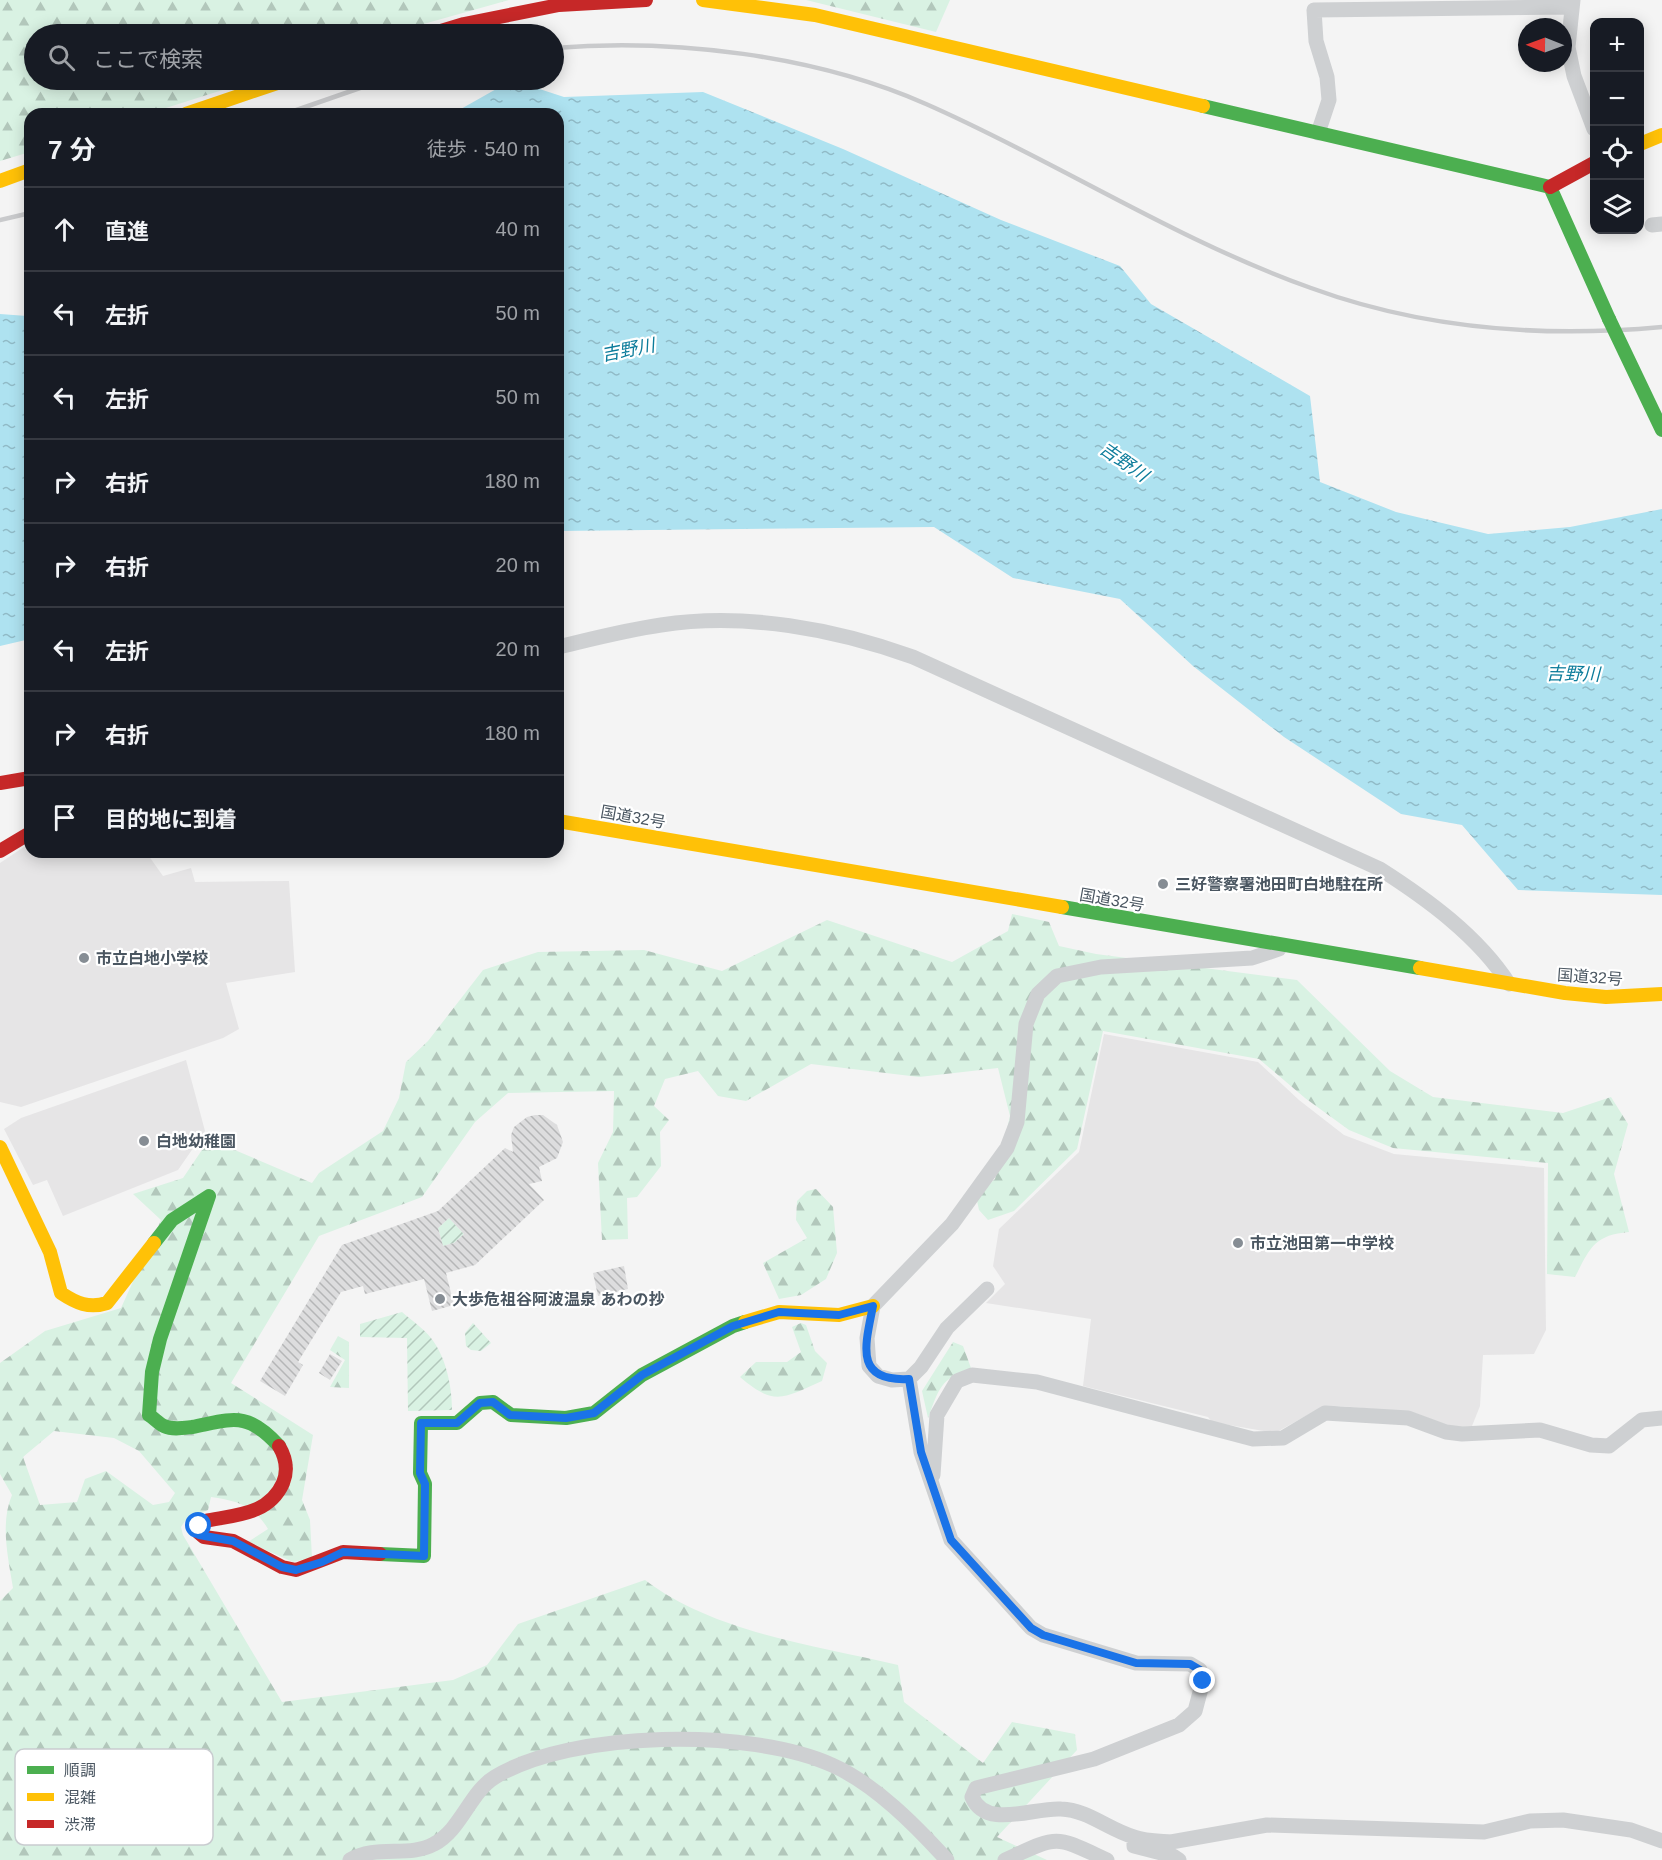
<!DOCTYPE html>
<html lang="ja">
<meta charset="utf-8">
<style>
:root{--surface:#171b24;--page:#20242c;--text:#f1f3f6;--muted:#9ea1a6;--line:#363941}
body{margin:0;font-family:Helvetica,"Noto Sans JP",sans-serif;background:var(--page);color:var(--text)}
.controls{position:absolute;right:18px;top:18px;display:grid;overflow:hidden;border-radius:12px;box-shadow:0 3px 15px #0003}
.controls button{width:54px;height:54px;display:grid;place-items:center;padding:0;border:0;border-bottom:2px solid var(--line);background:var(--surface);color:var(--text);font:30px sans-serif}
.compass{position:absolute;left:1518px;top:18px;width:54px;height:54px;border-radius:50%;background:var(--surface);box-shadow:0 3px 15px #0003;rotate:271deg}
.stop{position:absolute;width:18px;height:18px;margin:-14px;border:4px solid #1a73e8;border-radius:50%;background:#fff}
.stop.end{background:#1a73e8;border-color:#fff;box-shadow:0 2px 6px #0008}
.list{margin:0;padding:0;list-style:none}
h2{display:flex;justify-content:space-between;align-items:center;height:78px;margin:0;padding:0 24px;font-size:26px}
h2 small{font-size:20px;font-weight:400;color:var(--muted)}
.list li{display:grid;grid-template-columns:39px 1fr auto;gap:18px;align-items:center;box-sizing:border-box;height:84px;padding:0 24px;border-top:2px solid var(--line)}
.list b{display:block;font-size:22px;white-space:nowrap}
.list em{font-size:20px;font-style:normal;color:var(--muted)}
.icon{flex:none;width:33px;height:33px;fill:none;stroke:currentColor;stroke-width:2;stroke-linecap:round;stroke-linejoin:round}
.map{position:relative;flex:none;width:1662px;height:1860px;overflow:hidden}
.search{position:absolute;background:var(--surface);box-shadow:0 3px 15px #0003;left:24px;top:24px;width:540px;height:66px;display:flex;align-items:center;gap:15px;box-sizing:border-box;padding:0 21px;border-radius:33px;color:var(--muted);font-size:22px}
.panel{position:absolute;background:var(--surface);box-shadow:0 3px 15px #0003;left:24px;top:108px;width:540px;height:750px;border-radius:18px}
.map>svg:first-child{display:block}
.education{fill:#e6e5e6}
.forest{fill:url(#forest-firs);fill-rule:evenodd}
.garden{fill:url(#garden-furrows)}
.water{fill:url(#water-ripples)}
.building{fill:url(#building-back-hatch);fill-rule:evenodd}
.lines{fill:none;stroke-linecap:round;stroke-linejoin:round}
.street{stroke:#ced0d2;stroke-width:15}
.fast{stroke:#4caf50;stroke-width:14}
.slow{stroke:#ffc107;stroke-width:14}
.jam{stroke:#c62828;stroke-width:14}
.rail{stroke:#c9cacc;stroke-width:4.5}
.fast-bridge{stroke:#4caf50;stroke-width:14}
.route{stroke:#1a73e8;stroke-width:8}
.poi-dot{fill:#868d94;stroke:#fff;stroke-width:2}
.labels{text-anchor:middle;dominant-baseline:central;stroke-width:4.5;stroke-linejoin:round;paint-order:stroke}
.street-label{font-size:16px;fill:#4a5661;stroke:#fff}
.poi-label{font-size:16px;font-weight:bold;fill:#4a5661;stroke:#fff;text-anchor:start}
.water-label{font-size:18px;font-style:italic;fill:#0c7c9b;stroke:#fff}
.key{fill:#fff;stroke:#c9ccd0;stroke-width:1.5}
.key-label{font-size:16px;fill:#4a5661}
</style>
<div class="map">
<svg width="1662" height="1860" viewBox="0 0 1662 1860">
<defs>
<pattern id="forest-firs" width="22" height="20" patternUnits="userSpaceOnUse" patternTransform="scale(1.5)"><rect width="22" height="20" fill="#d9f2e3"/><path d="M5 1l3.5 6h-7zM16 11l3.5 6h-7z" fill="#b2c7bb"/></pattern>
<pattern id="garden-furrows" width="10" height="10" patternUnits="userSpaceOnUse" patternTransform="scale(1.5)"><rect width="10" height="10" fill="#d9f2e3"/><path d="M-1 1l2-2M0 10L10 0M9 11l2-2" fill="none" stroke="#b2c7bb"/></pattern>
<pattern id="water-ripples" width="26" height="14" patternUnits="userSpaceOnUse" patternTransform="scale(1.5)"><rect width="26" height="14" fill="#aee2f0"/><path d="M2 4q2-2 4 0t4 0M15 11q2-2 4 0t4 0" fill="none" stroke="#90bac6"/></pattern>
<pattern id="building-back-hatch" width="6" height="6" patternUnits="userSpaceOnUse" patternTransform="scale(1.5)"><rect width="6" height="6" fill="#ddddde"/><path d="M-1 5l2 2M0 0l6 6M5-1l2 2" fill="none" stroke="#b5b6b7"/></pattern>
</defs>
<rect width="100%" height="100%" fill="#f4f4f4"/>
<path class="education" d="M 30,843 L 30,852 L 146,852 L 163,876 L 191,868 L 195,882 L 289,881 L 295,972 L 226,983 L 239,1029 L 223,1038 L 21,1107 L 0,1102 L 0,863 Z
M 1104,1034 L 1258,1062 L 1299,1100 L 1344,1135 L 1394,1154 L 1544,1168 L 1546,1330 L 1534,1354 L 1483,1355 L 1480,1406 L 1472,1426 L 1455,1428 L 1415,1413 L 1341,1406 L 1322,1407 L 1275,1433 L 1212,1422 L 1208,1417 L 1083,1386 L 1091,1319 L 986,1303 L 1005,1284 L 993,1266 L 999,1229 L 1079,1152 Z
M 186,1060 L 205,1131 L 178,1170 L 63,1216 L 47,1180 L 33,1185 L 4,1129 L 21,1118 Z"/>
<path class="forest" d="M 0,0 L 509,0 L 388,34 L 34,34 L 34,80 L 254,80 L 147,114 L 30,114 L 30,152 L 0,161 Z
M 806,0 L 950,0 L 936,32 Z
M 1012,914 L 1049,922 L 1059,946 L 1096,954 L 1297,980 L 1390,1071 L 1433,1097 L 1563,1113 L 1611,1097 L 1628,1124 L 1614,1174 L 1629,1232 C 1594,1235 1590,1248 1575,1277 L 1547,1274 L 1548,1163 L 1393,1148 L 1349,1130 L 1305,1098 L 1259,1059 L 1103,1031 L 1077,1149 L 1014,1211 L 988,1220 L 979,1210 L 976,1196 L 995,1179 L 1010,1116 L 998,1068 L 919,1077 L 811,1064 L 746,1101 L 718,1096 L 698,1071 L 665,1079 L 654,1106 L 669,1120 L 660,1132 L 661,1166 L 637,1197 L 627,1198 L 628,1239 L 602,1240 L 598,1163 L 613,1132 L 614,1091 L 508,1093 L 475,1122 L 422,1197 L 319,1236 L 231,1383 L 313,1435 L 302,1500 L 310,1520 L 312,1558 L 293,1562 L 248,1542 L 268,1529 C 254,1505 237,1501 211,1497 L 208,1510 L 185,1521 L 181,1527 L 183,1535 L 282,1702 L 453,1680 L 487,1665 L 518,1624 L 645,1580 C 715,1633 814,1645 898,1665 L 904,1702 L 983,1763 L 1012,1722 L 1075,1734 L 1077,1750 L 997,1837 L 1047,1860 L 0,1860 L 0,1601 L 13,1588 C 8,1557 0,1523 12,1495 L 0,1474 L 0,1363 L 45,1331 L 121,1308 L 161,1220 L 133,1194 L 183,1178 L 206,1144 L 230,1148 L 312,1183 L 319,1173 L 383,1131 L 399,1098 L 406,1062 L 428,1041 L 483,970 L 538,952 L 644,950 L 722,971 L 827,920 L 952,962 L 1008,931 ZM 54,1431 L 114,1438 L 139,1451 L 175,1493 L 169,1502 L 153,1505 L 106,1471 L 85,1479 L 77,1502 L 40,1505 L 23,1457 Z
M 816,1189 L 833,1207 L 837,1253 L 826,1279 L 801,1295 L 779,1299 L 763,1263 L 807,1238 L 796,1220 L 797,1201 L 807,1191 Z
M 801,1323 L 806,1325 L 815,1351 L 827,1363 L 822,1381 C 783,1398 775,1407 740,1377 L 756,1362 L 787,1362 L 801,1352 L 792,1327 Z
M 338,1336 L 349,1342 L 349,1388 L 330,1387 L 345,1360 L 330,1350 Z
M 953,1342 L 963,1346 L 971,1368 C 940,1379 939,1389 928,1418 L 922,1391 Z"/>
<path class="garden" d="M 449,1218 L 464,1234 L 454,1243 L 443,1246 L 438,1228 Z
M 402,1312 C 411,1320 423,1328 431,1338 C 446,1357 452,1386 452,1410 L 408,1411 L 407,1338 L 360,1337 L 360,1324 Z
M 473,1323 L 491,1343 L 481,1351 L 471,1350 L 466,1346 L 465,1333 Z"/>
<path class="water" d="M 512,80 L 564,97 L 703,92 L 843,149 L 1001,220 L 1120,266 L 1151,304 L 1310,396 L 1320,482 L 1396,512 L 1488,534 L 1570,527 L 1662,509 L 1662,895 L 1518,890 L 1462,825 L 1401,814 L 1284,737 L 1193,666 L 1120,599 L 1013,578 L 934,527 L 558,531 L 558,114 L 452,114 Z
M 0,314 L 27,316 L 30,314 L 30,639 L 0,646 Z"/>
<path class="building" d="M 535,1115 L 543,1115 L 557,1125 L 563,1142 L 557,1158 L 539,1167 L 542,1181 L 529,1184 L 544,1200 L 475,1265 L 446,1273 L 454,1305 L 432,1311 L 424,1279 L 365,1294 L 363,1286 L 341,1292 L 298,1362 L 303,1365 L 285,1396 L 260,1381 L 342,1245 L 438,1211 L 505,1148 L 513,1152 L 511,1135 L 514,1127 L 527,1117 ZM 449,1218 L 464,1234 L 454,1243 L 443,1246 L 438,1228 Z
M 624,1266 L 628,1289 L 598,1296 L 593,1273 Z
M 330,1354 L 342,1361 L 330,1380 L 319,1373 Z"/>
<g class="lines">
<path class="street" d="M 1573,0 L 1568,47 L 1574,76 L 1594,129
M 1318,133 L 1329,100 L 1327,77 L 1316,41 L 1314,10 L 1572,7
M 1652,225 L 1662,224
M 558,647 C 592,639 626,630 661,625 C 745,612 835,629 913,657 L 1380,869 C 1427,899 1478,936 1509,984
M 987,1289 L 947,1328 L 921,1367 L 909,1379 L 921,1452 L 951,1540 L 1031,1628 L 1043,1635 L 1136,1663 L 1190,1664 L 1200,1670 L 1203,1681 L 1195,1711 L 1179,1725 L 1094,1759 L 976,1788 L 972,1797 C 986,1830 1034,1807 1061,1809 C 1088,1810 1109,1830 1134,1837 C 1145,1841 1159,1841 1171,1842 L 1267,1825 L 1484,1832 L 1530,1821 L 1563,1820 L 1631,1830 L 1662,1841
M 909,1379 L 892,1380 L 878,1376 L 869,1366 L 867,1338 L 873,1306 L 952,1224 L 1007,1148 L 1017,1122 L 1026,1024 L 1038,994 L 1057,976 L 1101,967 L 1252,958 L 1279,949
M 933,1475 L 937,1415 L 957,1381 L 972,1375 L 1037,1382 L 1253,1439 L 1283,1438 L 1325,1413 L 1408,1418 L 1446,1432 L 1462,1434 L 1540,1430 L 1591,1445 L 1609,1446 L 1642,1420 L 1662,1418
M 1134,1843 L 1134,1846 L 1173,1856 L 1179,1860
M 350,1860 C 376,1844 409,1858 434,1844 C 461,1830 470,1792 495,1777 C 572,1730 751,1728 832,1765 C 875,1784 916,1826 947,1860
M 1005,1860 C 1060,1835 1053,1835 1107,1860"/>
<path class="fast" d="M 1203,106 L 1550,187
M 1550,187 L 1609,319
M 1062,907 L 1420,968
M 154,1243 L 172,1220 L 209,1196 L 160,1339 L 152,1372 L 149,1415 C 154,1418 159,1424 164,1426 C 173,1430 183,1428 192,1427 C 234,1419 247,1411 279,1446
M 380,1554 L 424,1556 L 425,1484 L 420,1473 L 421,1423 L 457,1423 L 480,1403 L 493,1402 L 511,1415 L 566,1418 L 594,1413 L 642,1375 L 733,1326 L 745,1322"/>
<path class="slow" d="M 703,0 L 815,15 L 1203,106
M 186,114 L 286,80
M 1640,144 L 1662,135
M 0,181 L 30,170
M 558,821 L 1062,907
M 1420,968 L 1565,993 L 1606,997 L 1662,994
M 0,1147 L 50,1252 L 61,1293 C 76,1303 89,1309 107,1303 L 154,1243
M 745,1322 L 779,1312 L 839,1315 L 873,1306"/>
<path class="jam" d="M 431,34 L 464,24 L 559,5 L 646,0
M 1550,187 L 1594,163
M 0,783 L 30,778
M 0,851 L 30,833
M 279,1446 C 286,1458 288,1471 283,1483 C 269,1515 235,1515 205,1521 L 198,1532 L 204,1537 L 233,1541 L 282,1567 L 296,1570 L 343,1552 L 380,1554"/>
<path class="rail" d="M 554,48 C 673,38 815,55 926,104 C 1056,161 1176,240 1311,288 C 1423,329 1543,338 1662,327
M 285,114 L 383,80
M 0,220 L 30,213"/>
<path class="fast-bridge" d="M 1609,319 L 1662,430"/>
</g>
<g class="lines">
<path class="route" d="M 199,1526 L 199,1535 L 233,1541 L 282,1567 L 296,1570 L 322,1562 L 343,1552 L 424,1556 L 425,1484 L 420,1473 L 421,1423 L 457,1423 L 480,1403 L 493,1402 L 510,1415 L 566,1418 L 594,1413 L 642,1375 L 733,1326 L 779,1312 L 839,1315 L 873,1306 C 865,1346 854,1382 909,1379 L 921,1452 L 951,1540 L 1031,1628 L 1043,1635 L 1136,1663 L 1190,1664 L 1200,1670 L 1203,1681"/>
</g>
<g class="poi-dot">
<circle cx="1163" cy="884" r="6"/>
<circle cx="84" cy="958" r="6"/>
<circle cx="144" cy="1141" r="6"/>
<circle cx="1238" cy="1243" r="6"/>
<circle cx="440" cy="1299" r="6"/>
</g>
<g class="labels">
<g class="street-label">
<text transform="translate(633 817) rotate(10)">国道32号</text>
<text transform="translate(1112 900) rotate(10)">国道32号</text>
<text transform="translate(1590 977) rotate(4)">国道32号</text>
</g>
<g class="poi-label">
<text x="1175" y="884">三好警察署池田町白地駐在所</text>
<text x="96" y="958">市立白地小学校</text>
<text x="156" y="1141">白地幼稚園</text>
<text x="1250" y="1243">市立池田第一中学校</text>
<text x="452" y="1299">大歩危祖谷阿波温泉 あわの抄</text>
</g>
<g class="water-label">
<text transform="translate(628 350) rotate(-11)">吉野川</text>
<text transform="translate(1124 462) rotate(35)">吉野川</text>
<text transform="translate(1573 674) rotate(1)">吉野川</text>
</g>
</g>
<rect x="15" y="1749" width="198" height="96" rx="9" class="key"/>
<rect x="27" y="1766" width="27" height="8" fill="#4caf50"/>
<rect x="27" y="1793" width="27" height="8" fill="#ffc107"/>
<rect x="27" y="1820" width="27" height="8" fill="#c62828"/>
<g class="key-label">
<text x="64" y="1776">順調</text>
<text x="64" y="1803">混雑</text>
<text x="64" y="1830">渋滞</text>
</g>
</svg>
<div class="controls">
<button>+</button>
<button>−</button>
<button><svg class="icon" aria-label="locate" viewBox="0 0 24 24"><circle cx="12" cy="12" r="6"/><path d="M12 2v4M12 18v4M2 12h4M18 12h4"/></svg></button>
<button><svg class="icon" aria-label="layers" viewBox="0 0 24 24"><path d="M12 4l9 5-9 5-9-5zM3 14l9 5 9-5"/></svg></button>
</div>
<svg class="compass" viewBox="-18 -18 36 36"><path d="M0-13l5 13h-10z" fill="#e53935"/><path d="M0 13l5-13h-10z" fill="#9ea1a6"/></svg>
<div class="stop" style="left:199px;top:1526px"></div>
<div class="stop end" style="left:1203px;top:1681px"></div>
<div class="search"><svg class="icon" aria-label="search" viewBox="0 0 24 24"><circle cx="10" cy="10" r="6"/><path d="M15 15l6 6"/></svg>ここで検索</div>
<section class="panel">
<h2>7 分<small>徒歩 · 540 m</small></h2>
<ul class="list">
<li><svg class="icon" aria-label="ahead" viewBox="0 0 24 24"><path d="M12 20V5M6 11l6-6 6 6"/></svg><div><b>直進</b></div><em>40 m</em></li>
<li><svg class="icon" aria-label="left" viewBox="0 0 24 24"><path d="M17 20v-9H6M10 6l-5 5 5 5"/></svg><div><b>左折</b></div><em>50 m</em></li>
<li><svg class="icon" aria-label="left" viewBox="0 0 24 24"><path d="M17 20v-9H6M10 6l-5 5 5 5"/></svg><div><b>左折</b></div><em>50 m</em></li>
<li><svg class="icon" aria-label="right" viewBox="0 0 24 24"><path d="M7 20v-9h11M14 6l5 5-5 5"/></svg><div><b>右折</b></div><em>180 m</em></li>
<li><svg class="icon" aria-label="right" viewBox="0 0 24 24"><path d="M7 20v-9h11M14 6l5 5-5 5"/></svg><div><b>右折</b></div><em>20 m</em></li>
<li><svg class="icon" aria-label="left" viewBox="0 0 24 24"><path d="M17 20v-9H6M10 6l-5 5 5 5"/></svg><div><b>左折</b></div><em>20 m</em></li>
<li><svg class="icon" aria-label="right" viewBox="0 0 24 24"><path d="M7 20v-9h11M14 6l5 5-5 5"/></svg><div><b>右折</b></div><em>180 m</em></li>
<li><svg class="icon" aria-label="arrive" viewBox="0 0 24 24"><path d="M6 21V4h12l-3 4 3 4H6"/></svg><div><b>目的地に到着</b></div></li>
</ul>
</section>
</div>
